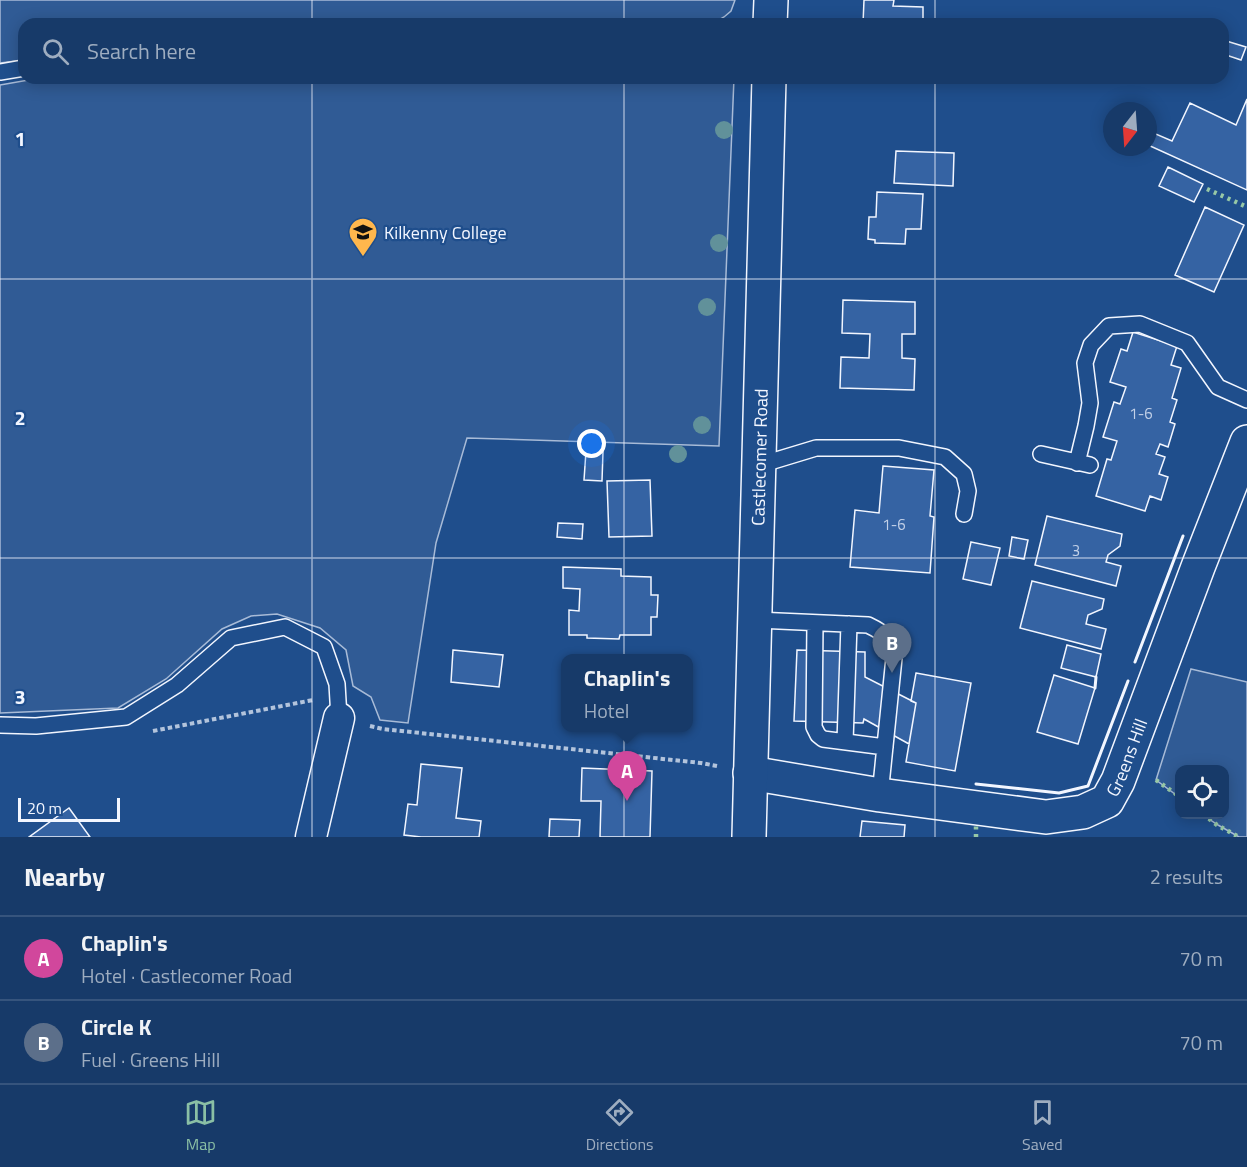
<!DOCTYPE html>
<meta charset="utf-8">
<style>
:root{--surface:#173a69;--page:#20416f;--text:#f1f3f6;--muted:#9eadc0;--line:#36547d;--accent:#8abfa5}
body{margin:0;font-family:"Titillium Web",sans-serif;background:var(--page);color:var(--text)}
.controls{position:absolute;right:18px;bottom:18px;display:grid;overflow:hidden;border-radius:12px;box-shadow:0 3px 15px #0003}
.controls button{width:54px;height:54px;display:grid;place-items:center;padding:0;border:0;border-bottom:2px solid var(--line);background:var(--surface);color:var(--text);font:30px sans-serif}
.compass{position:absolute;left:1103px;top:102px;width:54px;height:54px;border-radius:50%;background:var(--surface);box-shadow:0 3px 15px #0003;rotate:197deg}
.scale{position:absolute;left:18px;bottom:15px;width:102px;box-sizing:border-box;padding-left:6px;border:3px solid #f2f6ff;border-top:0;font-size:16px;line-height:21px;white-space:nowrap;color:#f2f6ff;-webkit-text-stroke:4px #1f4e8c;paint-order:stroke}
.you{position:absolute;left:592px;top:444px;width:21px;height:21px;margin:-15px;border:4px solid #fff;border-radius:50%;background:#1a73e8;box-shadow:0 0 0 9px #1a73e833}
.badge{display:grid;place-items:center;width:39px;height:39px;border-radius:50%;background:var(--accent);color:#fff;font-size:20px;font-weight:700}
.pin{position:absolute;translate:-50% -50px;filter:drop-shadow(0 2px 3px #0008)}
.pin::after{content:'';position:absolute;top:32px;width:21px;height:18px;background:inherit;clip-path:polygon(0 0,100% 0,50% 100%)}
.popup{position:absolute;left:561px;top:654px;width:132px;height:78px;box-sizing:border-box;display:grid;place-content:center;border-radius:12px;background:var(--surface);filter:drop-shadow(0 2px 4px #0005);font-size:20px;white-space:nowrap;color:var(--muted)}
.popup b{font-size:22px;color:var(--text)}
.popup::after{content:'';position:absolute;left:50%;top:100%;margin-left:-12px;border:12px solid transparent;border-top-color:var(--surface)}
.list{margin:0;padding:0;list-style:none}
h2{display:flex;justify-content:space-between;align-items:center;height:78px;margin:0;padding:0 24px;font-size:26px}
h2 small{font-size:20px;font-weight:400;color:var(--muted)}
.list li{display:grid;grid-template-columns:39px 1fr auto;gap:18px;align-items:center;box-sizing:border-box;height:84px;padding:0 24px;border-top:2px solid var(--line)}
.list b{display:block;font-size:22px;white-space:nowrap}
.list p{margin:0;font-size:20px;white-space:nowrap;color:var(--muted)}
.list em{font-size:20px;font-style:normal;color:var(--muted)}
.icon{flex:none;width:33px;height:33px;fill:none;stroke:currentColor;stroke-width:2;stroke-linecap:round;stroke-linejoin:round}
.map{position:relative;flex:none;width:1247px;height:837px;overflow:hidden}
.search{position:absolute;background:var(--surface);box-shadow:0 3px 15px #0003;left:18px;right:18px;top:18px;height:66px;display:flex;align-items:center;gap:15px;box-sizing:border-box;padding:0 21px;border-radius:18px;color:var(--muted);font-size:22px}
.sheet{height:246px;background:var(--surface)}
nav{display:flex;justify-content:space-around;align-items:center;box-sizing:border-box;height:84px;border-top:2px solid var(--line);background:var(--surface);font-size:16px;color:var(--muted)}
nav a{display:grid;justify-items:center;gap:3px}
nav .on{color:var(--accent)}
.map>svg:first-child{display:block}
.built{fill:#305b95;stroke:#a8bbd7;stroke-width:1.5}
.building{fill:#3563a3;stroke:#f2f6ff;stroke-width:1.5}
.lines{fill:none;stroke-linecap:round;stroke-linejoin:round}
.lane-casing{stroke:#f2f6ff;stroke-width:18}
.street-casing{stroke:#f2f6ff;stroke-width:33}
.secondary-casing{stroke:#f2f6ff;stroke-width:36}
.path{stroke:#b3c4dc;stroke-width:4;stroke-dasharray:4.5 3;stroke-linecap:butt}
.lane{stroke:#1f4e8c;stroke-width:15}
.street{stroke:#1f4e8c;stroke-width:30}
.secondary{stroke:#1f4e8c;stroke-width:33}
.hedge{stroke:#97c8a6;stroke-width:4.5;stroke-dasharray:3 4.5;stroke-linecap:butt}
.wall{stroke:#f2f6ff;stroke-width:3}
.tree{fill:#61919a}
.grid{fill:none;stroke:#f2f6ff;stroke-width:1.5;stroke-opacity:0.55}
.labels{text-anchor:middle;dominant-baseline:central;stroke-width:4.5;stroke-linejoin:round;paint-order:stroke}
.number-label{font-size:15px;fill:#c3d1e8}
.poi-label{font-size:18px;fill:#f2f6ff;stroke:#1f4e8c;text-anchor:start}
.street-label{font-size:18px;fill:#f2f6ff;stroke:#1f4e8c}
.grid-label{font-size:20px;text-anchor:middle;font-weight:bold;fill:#f2f6ff;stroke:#1f4e8c;stroke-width:4.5;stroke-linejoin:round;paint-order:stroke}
</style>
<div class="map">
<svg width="1247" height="837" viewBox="0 0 1247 837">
<rect width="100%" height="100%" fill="#1f4e8c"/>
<path class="built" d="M 0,0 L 735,0 L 731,11 L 724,17 L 712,24 L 24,24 L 24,60 L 0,63 Z
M 40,78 L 734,78 L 719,446 L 467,438 L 436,543 L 408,723 L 380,720 L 371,697 L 353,686 L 346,650 L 320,628 L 277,614 L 251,616 L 222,629 L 166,679 L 118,708 L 0,713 L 0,85 Z
M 1191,669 L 1247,682 L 1247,837 L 1239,837 L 1218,825 L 1203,815 L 1224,814 L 1224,770 L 1180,770 L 1179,797 L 1156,780 Z"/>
<path class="building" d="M 864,0 L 894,0 L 893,6 L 923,7 L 923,24 L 863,24 Z
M 1223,40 L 1246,47 L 1241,60 L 1223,54 Z
M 1247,99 L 1247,190 L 1148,145 L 1149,131 L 1172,141 L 1190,103 L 1236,125 Z
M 896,151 L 954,153 L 953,186 L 894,183 Z
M 1168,167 L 1203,184 L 1194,202 L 1159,186 Z
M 877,192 L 923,194 L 921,229 L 906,229 L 905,244 L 875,243 L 875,240 L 868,239 L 869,217 L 876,217 Z
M 1205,207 L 1244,225 L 1214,292 L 1175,275 Z
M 843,300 L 915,302 L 915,334 L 902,334 L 902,358 L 915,359 L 914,390 L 840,388 L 841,357 L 869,358 L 870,334 L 842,333 Z
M 1133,332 L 1177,346 L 1171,365 L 1181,368 L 1172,398 L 1177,400 L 1170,422 L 1175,424 L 1168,447 L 1160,444 L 1156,454 L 1165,457 L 1159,474 L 1168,477 L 1161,500 L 1150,496 L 1145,511 L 1096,496 L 1107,459 L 1111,460 L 1117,441 L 1103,437 L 1114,402 L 1120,404 L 1126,387 L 1110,382 L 1121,349 L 1127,351 Z
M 586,451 L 603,452 L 602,481 L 584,480 Z
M 883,466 L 934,470 L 930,516 L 934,517 L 930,573 L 850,567 L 855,510 L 879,513 Z
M 650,480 L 652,536 L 609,537 L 607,481 Z
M 1047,516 L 1122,534 L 1120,546 L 1108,555 L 1106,562 L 1121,566 L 1116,586 L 1035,565 Z
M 558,523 L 583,524 L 582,539 L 557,537 Z
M 1012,537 L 1028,540 L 1024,559 L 1009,556 Z
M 971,542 L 1000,548 L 991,585 L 963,579 Z
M 563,567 L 621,569 L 621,576 L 651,577 L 651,595 L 658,595 L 657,617 L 651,617 L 651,635 L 620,635 L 619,639 L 587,638 L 587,635 L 569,635 L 569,610 L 579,611 L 580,589 L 563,588 Z
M 1032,581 L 1104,599 L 1102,609 L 1088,615 L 1086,624 L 1106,629 L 1101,649 L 1020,628 Z
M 1067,645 L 1101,654 L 1096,677 L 1061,668 Z
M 453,650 L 503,655 L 499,687 L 451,682 Z
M 797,650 L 865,652 L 865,677 L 916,703 L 909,744 L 864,719 L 863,723 L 794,721 Z
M 916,673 L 971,683 L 955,771 L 906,762 L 916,703 L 911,701 Z
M 1054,675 L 1095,688 L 1078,744 L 1037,732 Z
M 421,764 L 462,768 L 456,818 L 481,821 L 479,837 L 421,837 L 404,835 L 408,804 L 417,805 Z
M 582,768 L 652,771 L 650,837 L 600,837 L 601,801 L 581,801 Z
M 69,808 L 90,837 L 29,837 Z
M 550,819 L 580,820 L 579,837 L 549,837 Z
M 862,821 L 905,825 L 904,837 L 860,837 Z"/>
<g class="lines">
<g class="lane-casing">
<path id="lane" d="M 0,72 L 24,68
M 1041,454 L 1090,465
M 1077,463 L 1086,426 L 1090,403 L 1085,363 L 1091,345 L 1109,326 L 1140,324 L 1187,343 L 1218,387 L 1247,400
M 760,465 L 816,448 L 899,448 L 945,457 L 964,474 L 968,491 L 964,514
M 756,620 L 868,625 C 887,634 890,638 894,658 L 880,795
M 815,623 L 814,727 L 818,735 L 823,739 L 885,747
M 0,725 L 36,726 L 126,717 L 177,685 L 231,638 L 285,627 L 324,647 L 337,684 L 339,718
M 845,742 L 849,624"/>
</g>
<g class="street-casing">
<path id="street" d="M 311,837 L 339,718"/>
</g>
<g class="secondary-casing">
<g id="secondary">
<path d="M 770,24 L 771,0"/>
<path id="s1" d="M 750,773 L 880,795 L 1046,817 L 1083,812 L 1107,801 L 1118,781 L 1198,567 L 1247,442"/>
<path id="s2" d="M 749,837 L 769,78"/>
</g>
</g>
<path class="path" d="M 370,726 L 383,729 L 701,763 L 717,766
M 153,731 L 313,700"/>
<use href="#lane" class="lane"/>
<use href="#street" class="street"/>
<use href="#secondary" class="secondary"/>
<path class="hedge" d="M 1207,189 L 1247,207
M 1156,780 L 1180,797
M 1203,814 L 1217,825 L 1239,837
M 976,837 L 976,823"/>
<path class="wall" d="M 1135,662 L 1183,536
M 1095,688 L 1096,677
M 976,784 L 1059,793 L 1088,786 L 1128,681"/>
</g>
<g class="tree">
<circle cx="724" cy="130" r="9"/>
<circle cx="719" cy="243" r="9"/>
<circle cx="707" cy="307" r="9"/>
<circle cx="702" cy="425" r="9"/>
<circle cx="678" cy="454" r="9"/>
</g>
<path class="grid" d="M 312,0 L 312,24M 624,0 L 624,24M 935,0 L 935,24M 312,78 L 312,837M 624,78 L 624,837M 935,78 L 935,837M 0,279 L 1247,279M 0,558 L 1247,558"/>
<defs>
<g id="school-pin" transform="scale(1.5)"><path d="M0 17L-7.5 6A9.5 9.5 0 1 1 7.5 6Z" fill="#ffb74d" stroke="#1f4e8c"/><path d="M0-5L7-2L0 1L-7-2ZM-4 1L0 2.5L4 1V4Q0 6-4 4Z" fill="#111"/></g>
</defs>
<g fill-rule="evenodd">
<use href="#school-pin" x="363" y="232"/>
</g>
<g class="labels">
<g class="number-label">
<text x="1141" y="413">1-6</text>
<text x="894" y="524">1-6</text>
<text x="1076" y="550">3</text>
</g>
<g class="poi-label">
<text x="384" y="232">Kilkenny College</text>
</g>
<g class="street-label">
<text stroke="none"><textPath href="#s2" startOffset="380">Castlecomer Road</textPath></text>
<text stroke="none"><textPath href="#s1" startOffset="411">Greens Hill</textPath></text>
</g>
</g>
<g class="grid-label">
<text x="20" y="146">1</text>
<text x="20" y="425">2</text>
<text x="20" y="704">3</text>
</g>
</svg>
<div class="controls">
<button><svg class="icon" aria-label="locate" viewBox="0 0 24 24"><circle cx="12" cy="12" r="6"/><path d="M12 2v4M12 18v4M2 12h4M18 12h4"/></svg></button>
</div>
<svg class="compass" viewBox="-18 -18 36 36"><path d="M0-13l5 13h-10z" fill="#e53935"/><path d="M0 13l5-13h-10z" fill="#9eadc0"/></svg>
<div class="scale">20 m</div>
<div class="you"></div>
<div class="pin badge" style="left:627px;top:801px;background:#d1479c">A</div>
<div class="popup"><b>Chaplin's</b>Hotel</div>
<div class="pin badge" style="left:892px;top:673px;background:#5c6f8a">B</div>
<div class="search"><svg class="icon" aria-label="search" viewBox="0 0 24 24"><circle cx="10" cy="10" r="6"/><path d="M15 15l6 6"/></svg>Search here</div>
</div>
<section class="sheet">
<h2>Nearby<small>2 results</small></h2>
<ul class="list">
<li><span class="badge" style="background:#d1479c">A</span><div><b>Chaplin's</b><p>Hotel · Castlecomer Road</p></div><em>70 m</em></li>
<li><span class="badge" style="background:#5c6f8a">B</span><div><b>Circle K</b><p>Fuel · Greens Hill</p></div><em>70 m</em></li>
</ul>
</section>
<nav>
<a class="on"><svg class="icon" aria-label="map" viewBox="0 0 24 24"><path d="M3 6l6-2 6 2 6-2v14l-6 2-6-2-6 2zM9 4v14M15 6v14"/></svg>Map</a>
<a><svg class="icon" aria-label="directions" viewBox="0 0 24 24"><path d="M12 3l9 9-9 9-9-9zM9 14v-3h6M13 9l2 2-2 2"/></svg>Directions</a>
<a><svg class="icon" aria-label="saved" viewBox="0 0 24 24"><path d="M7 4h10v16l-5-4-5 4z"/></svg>Saved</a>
</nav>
